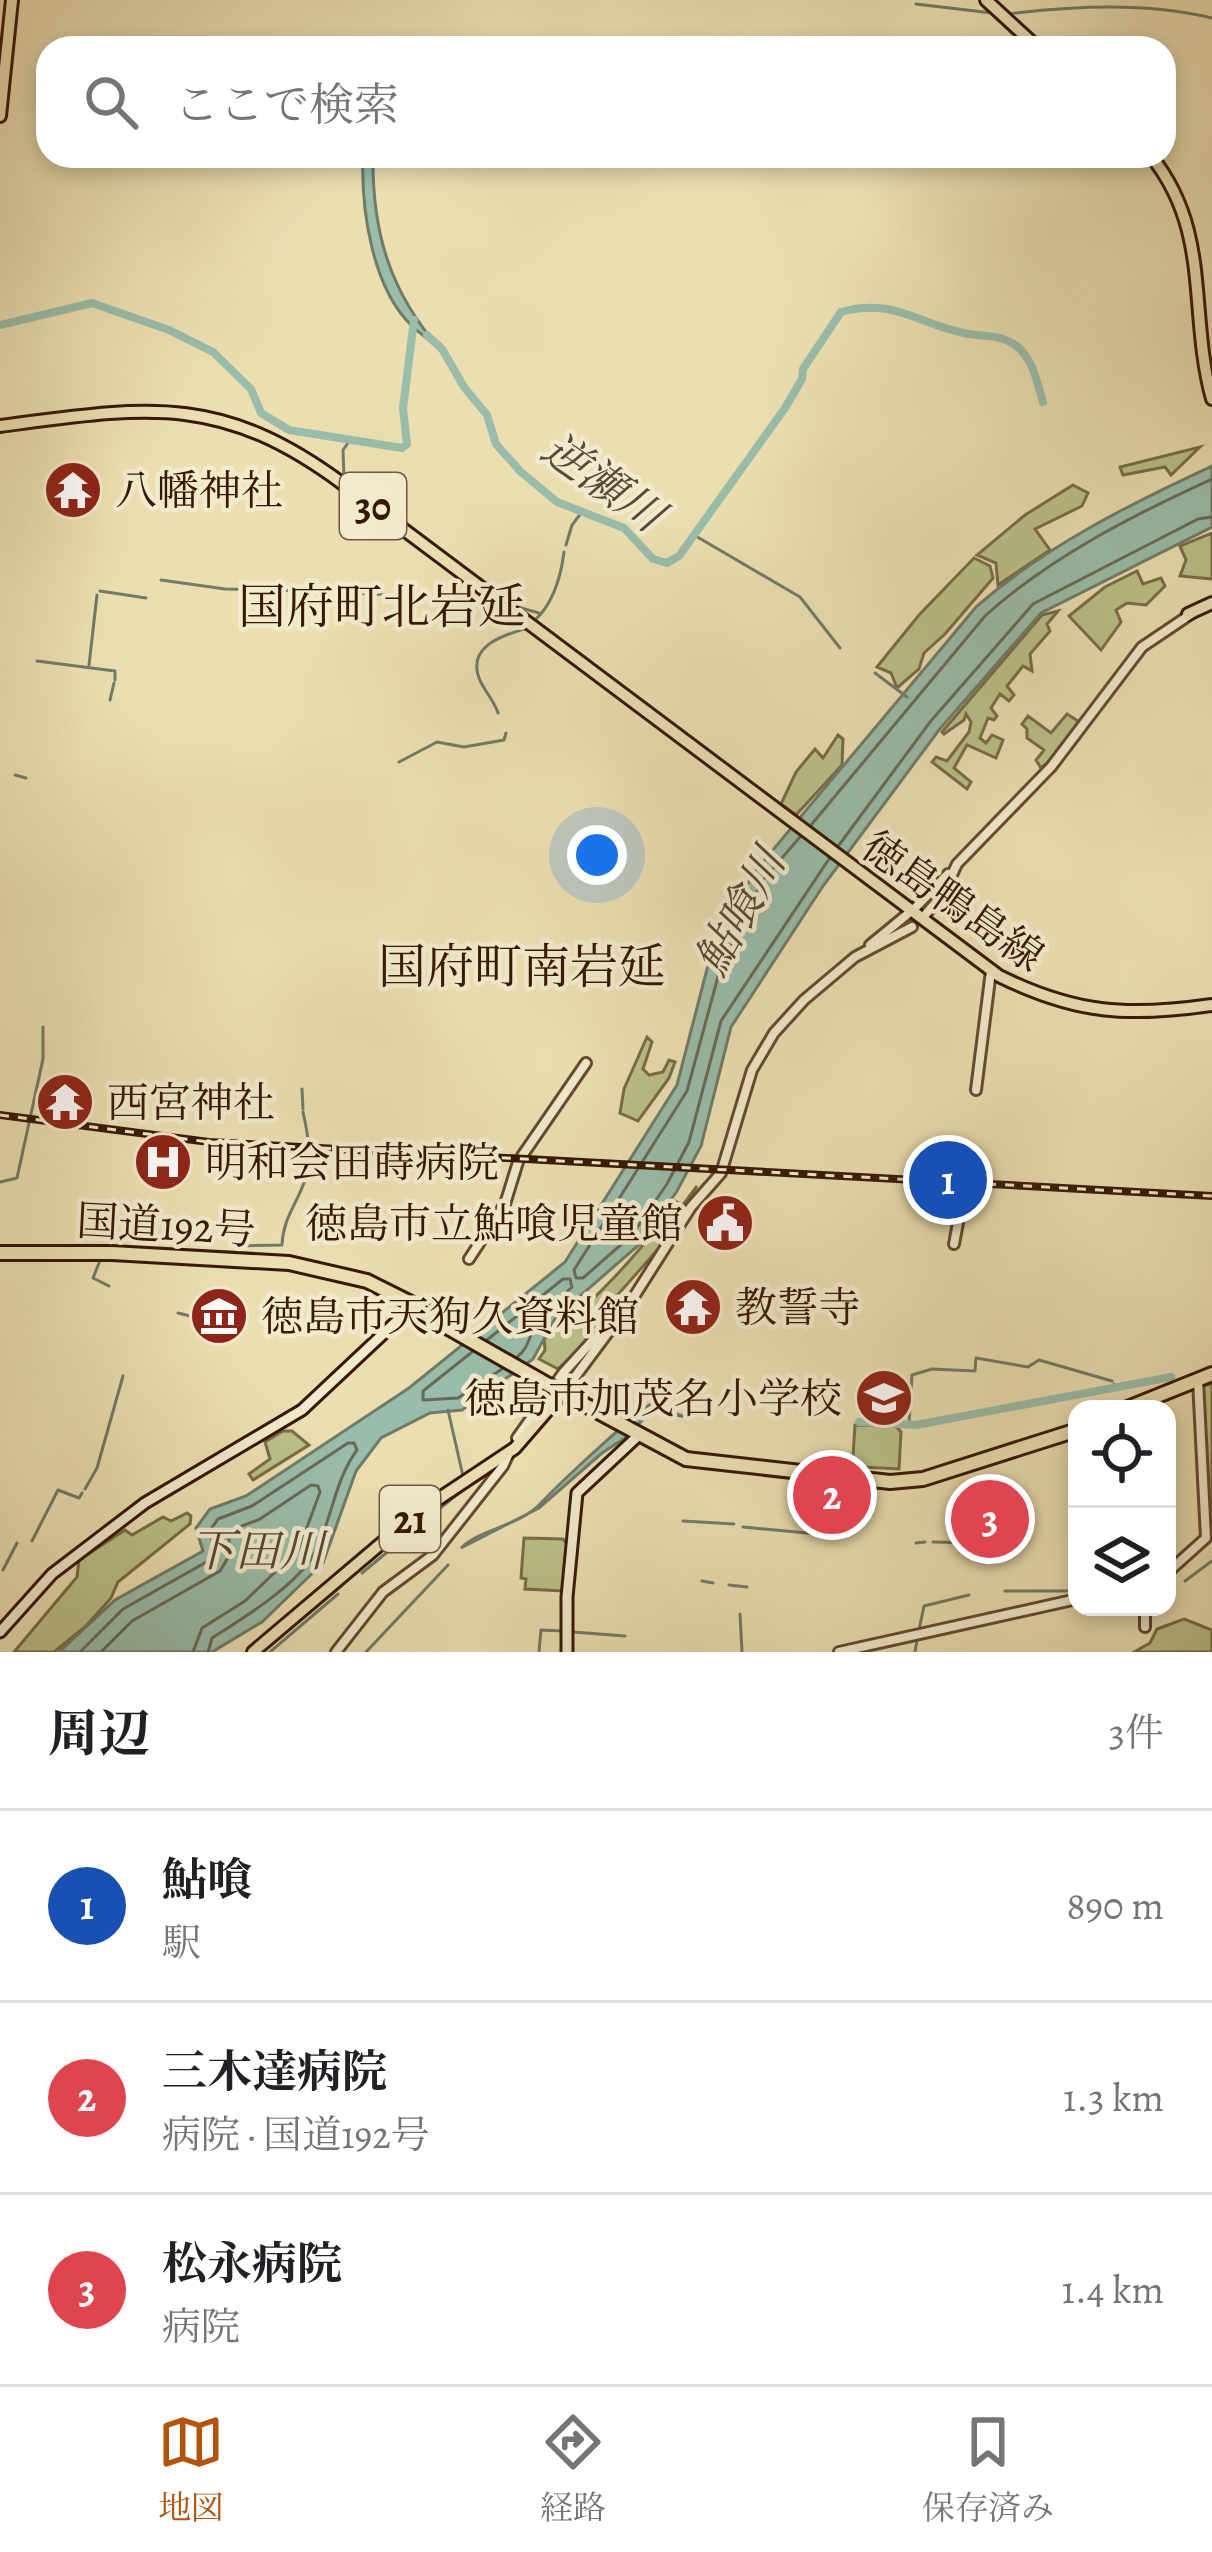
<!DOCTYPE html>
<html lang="ja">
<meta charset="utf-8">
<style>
:root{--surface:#fff;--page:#f2f2f2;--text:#202124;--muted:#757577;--line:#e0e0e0;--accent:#b45309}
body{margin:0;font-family:Alegreya,"Noto Serif JP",serif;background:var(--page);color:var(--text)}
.controls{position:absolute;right:36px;bottom:36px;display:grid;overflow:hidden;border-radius:24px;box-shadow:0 6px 18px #0003}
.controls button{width:108px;height:108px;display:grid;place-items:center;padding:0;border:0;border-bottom:3px solid var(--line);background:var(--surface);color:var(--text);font:60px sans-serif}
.you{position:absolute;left:597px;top:855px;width:42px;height:42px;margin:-30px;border:9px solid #fff;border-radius:50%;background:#1a73e8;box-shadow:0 0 0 18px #1a73e833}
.badge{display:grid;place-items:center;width:78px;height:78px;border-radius:50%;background:var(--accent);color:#fff;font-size:39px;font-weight:700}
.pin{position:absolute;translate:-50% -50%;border:6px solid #fff;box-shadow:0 3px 12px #0006}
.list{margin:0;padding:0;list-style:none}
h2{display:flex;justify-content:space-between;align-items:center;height:156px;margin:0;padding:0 48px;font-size:51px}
h2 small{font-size:39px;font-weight:400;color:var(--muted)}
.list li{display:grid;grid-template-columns:78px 1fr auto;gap:36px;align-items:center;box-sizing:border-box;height:192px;padding:0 48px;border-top:3px solid var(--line)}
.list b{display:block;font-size:45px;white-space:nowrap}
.list p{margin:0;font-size:39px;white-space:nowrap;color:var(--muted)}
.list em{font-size:39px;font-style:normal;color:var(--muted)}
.icon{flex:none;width:66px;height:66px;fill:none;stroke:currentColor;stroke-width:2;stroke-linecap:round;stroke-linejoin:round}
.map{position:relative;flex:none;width:1212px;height:1652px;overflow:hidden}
.search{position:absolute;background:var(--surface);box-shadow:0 6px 18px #0003;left:36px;right:36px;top:36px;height:132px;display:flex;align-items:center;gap:30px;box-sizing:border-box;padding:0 42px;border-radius:36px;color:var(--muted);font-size:45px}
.sheet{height:732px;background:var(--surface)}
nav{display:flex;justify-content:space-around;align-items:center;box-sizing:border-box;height:168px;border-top:3px solid var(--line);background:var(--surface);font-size:33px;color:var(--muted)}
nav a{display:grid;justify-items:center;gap:6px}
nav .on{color:var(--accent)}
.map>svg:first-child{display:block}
.green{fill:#bbc189;stroke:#786c46;stroke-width:3}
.water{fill:#99bdaa;stroke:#717b68;stroke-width:3}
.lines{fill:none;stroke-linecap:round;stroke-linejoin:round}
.shore{stroke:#686a57;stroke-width:3}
.stream{stroke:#717b68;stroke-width:3}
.river{stroke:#99bdaa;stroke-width:8}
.tertiary-casing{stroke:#634a30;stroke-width:14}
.secondary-casing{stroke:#361804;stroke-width:15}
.primary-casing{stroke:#361804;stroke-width:16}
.trunk-casing{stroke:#361804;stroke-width:18}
.tertiary{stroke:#f2eacd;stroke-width:8}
.secondary{stroke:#f2eacd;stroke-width:9}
.primary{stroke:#ebdfb2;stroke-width:10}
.trunk{stroke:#ebdfb2;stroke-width:12}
.rail-casing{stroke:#361804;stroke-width:8}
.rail{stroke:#f2eacd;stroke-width:3;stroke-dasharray:9;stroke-linecap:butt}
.trunk-bridge-casing{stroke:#361804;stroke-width:18;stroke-linecap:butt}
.trunk-bridge{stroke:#ebdfb2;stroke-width:12}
.labels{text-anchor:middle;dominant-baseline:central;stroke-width:9;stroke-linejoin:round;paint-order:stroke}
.shield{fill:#f2eacd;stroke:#6e5740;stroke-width:3}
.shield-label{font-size:39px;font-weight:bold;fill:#361804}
.poi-label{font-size:42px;fill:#361804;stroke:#f2eacd;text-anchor:start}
.street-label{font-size:42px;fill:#361804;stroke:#f2eacd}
.water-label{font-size:45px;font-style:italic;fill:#544a36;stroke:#f2eacd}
.quarter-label{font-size:48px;fill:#361804;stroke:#f2eacd}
</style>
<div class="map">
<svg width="1212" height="1652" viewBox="0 0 1212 1652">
<rect width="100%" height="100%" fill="#ebdfb2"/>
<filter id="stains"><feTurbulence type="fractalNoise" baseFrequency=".00167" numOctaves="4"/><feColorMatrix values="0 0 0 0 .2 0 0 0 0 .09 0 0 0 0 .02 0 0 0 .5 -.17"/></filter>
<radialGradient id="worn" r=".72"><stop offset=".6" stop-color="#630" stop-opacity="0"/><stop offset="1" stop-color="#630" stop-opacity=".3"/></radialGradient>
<path class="green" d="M 1200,447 L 1171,475 L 1165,467 L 1123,475 L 1120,467 Z
M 1073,485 L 1088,493 L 1082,506 L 1035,529 L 1050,550 L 998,585 L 996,563 L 977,555 L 1025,515 Z
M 1212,533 L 1212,579 L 1180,576 L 1186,560 L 1180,546 Z
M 974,558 L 990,566 L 993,578 L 945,634 L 924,653 L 919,669 L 897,688 L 891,673 L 877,667 L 919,615 Z
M 1137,571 L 1143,584 L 1161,578 L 1165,586 L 1146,605 L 1127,603 L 1116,610 L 1121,622 L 1101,650 L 1069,616 L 1105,587 Z
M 1058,611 L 1047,624 L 1050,631 L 1030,654 L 1032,671 L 1023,666 L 1007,686 L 1014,695 L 1009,701 L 1000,694 L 991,708 L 997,716 L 994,720 L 988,718 L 980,738 L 986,743 L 992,735 L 1003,740 L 996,758 L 967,745 L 954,768 L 971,782 L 967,789 L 932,762 L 936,757 L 947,761 L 969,732 L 971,722 L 966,714 L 964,720 L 944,734 L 942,732 L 1042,615 Z
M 1067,714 L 1081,723 L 1058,754 L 1041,768 L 1036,760 L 1044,750 L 1027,738 L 1027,729 L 1022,724 L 1028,716 L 1051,733 Z
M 838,735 L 843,739 L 842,765 L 796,815 L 781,804 L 796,772 L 815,749 L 823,758 Z
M 647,1037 L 652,1042 L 643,1069 L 649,1075 L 663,1072 L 669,1060 L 675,1062 L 669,1078 L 638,1121 L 620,1113 L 624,1089 Z
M 697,1186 L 667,1239 L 591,1325 L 598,1331 L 558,1369 L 539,1359 L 545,1350 L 544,1339 C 587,1311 648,1245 675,1201 L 683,1205 Z
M 1212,1383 L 1212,1535 L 1208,1535 L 1201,1387 Z
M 855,1425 L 896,1426 L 901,1432 L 899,1469 L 862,1467 L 853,1456 Z
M 283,1431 L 292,1431 L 309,1445 L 253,1480 L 249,1474 L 270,1459 L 265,1442 Z
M 187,1513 L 191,1516 L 190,1524 L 118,1582 L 111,1598 L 86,1626 L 54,1652 L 14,1652 L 77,1577 L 79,1560 L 125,1530 L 132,1535 L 163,1517 L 171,1521 Z
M 524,1538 L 563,1539 L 567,1544 L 563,1591 L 525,1589 L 526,1579 L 521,1578 Z
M 1184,1619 L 1212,1630 L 1212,1652 L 1134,1652 L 1150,1643 L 1157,1629 Z"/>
<path class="water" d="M 363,156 L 373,156 C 372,232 390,292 440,349 C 431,341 419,333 411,325 C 372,287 361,209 363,156 Z
M 1212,466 L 1212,527 L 1041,613 L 939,730 L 823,886 L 731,1027 L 701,1146 L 677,1191 L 641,1243 L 556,1317 L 533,1359 L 462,1410 L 430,1413 L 381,1438 L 356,1471 L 323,1563 L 262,1622 L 212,1652 L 59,1652 L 115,1600 L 203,1551 L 196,1528 L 210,1509 L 246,1496 L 409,1388 L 565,1262 L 677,1085 L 707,969 L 752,875 L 976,607 C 1044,547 1130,504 1212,466 Z
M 660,1399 L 658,1408 L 686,1417 L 652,1410 L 625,1438 L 602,1453 L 539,1508 L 461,1548 C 480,1529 520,1526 541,1503 C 557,1486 645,1402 660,1399 Z"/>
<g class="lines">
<path class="shore" d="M 811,825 L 985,616 C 1049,558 1133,515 1212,479
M 800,837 L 762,881 L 719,973 L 687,1091 L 574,1270 L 576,1278 L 583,1278 L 632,1235 L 667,1184 L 689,1142 L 721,1021 L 829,859
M 839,845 L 930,722 L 1033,604 L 1198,519 L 1212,517
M 487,1340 L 563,1279 L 570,1279 L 572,1287 C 559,1299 547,1309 537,1323 C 528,1336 530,1347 517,1357
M 472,1352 L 423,1391 L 423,1400 L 458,1398 L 502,1369
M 80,1652 L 123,1609 L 210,1560 L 214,1550 L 210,1530 L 218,1519 L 252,1506 L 348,1443 L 354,1443 L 357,1450 C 334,1481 332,1521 314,1554 C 296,1586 242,1619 212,1638 L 208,1652
M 101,1652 L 132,1621 L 220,1571 L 229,1556 L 229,1531 L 260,1519 L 311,1485 L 318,1486 L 320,1492 L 299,1549 L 245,1601 L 202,1628 L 193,1652"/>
<path class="stream" d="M 916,4 L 992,13
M 1007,14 C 1074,6 1146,2 1212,18
M 344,478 L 343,450 L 350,440
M 694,535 L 800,597 L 840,648
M 566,545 L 572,525 L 582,512
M 161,580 L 225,589 L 275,590
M 278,590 L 395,595
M 100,591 L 146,598
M 514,606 L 539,613
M 534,621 C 553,604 561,576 564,552
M 37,661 L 115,671 L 115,680
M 89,665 L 97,595
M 875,673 L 907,697
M 110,700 L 114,683
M 498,713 C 494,700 484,691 479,678 C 467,645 505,635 527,628
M 399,762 L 437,742 L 464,747 L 504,740 L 506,733
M 15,775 L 26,778
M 302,1089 L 303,1109
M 0,1182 L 17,1178 L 43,1059 L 43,1027
M 232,1246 L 282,1245 C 283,1218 297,1204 305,1180 C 312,1157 308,1134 303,1112
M 101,1258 L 93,1278 L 109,1286
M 178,1313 L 202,1319
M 1114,1384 L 1115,1385
M 448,1410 L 463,1476
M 909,1424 L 912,1375 L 932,1369 L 975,1371 L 976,1358 L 1028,1367 L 1039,1360 L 1112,1381
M 85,1489 L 97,1468 L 123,1376
M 683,1521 L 734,1524
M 743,1527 L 839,1536 L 840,1526
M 32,1541 L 58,1490 L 79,1498 L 82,1493
M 933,1542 L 975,1543
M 916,1543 L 925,1542
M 3,1570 L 17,1543
M 362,1573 L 466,1487
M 702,1581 L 713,1583
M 1185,1581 L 1212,1561
M 729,1585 L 747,1587
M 1005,1591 L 1077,1591
M 740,1614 L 742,1652
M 919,1630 L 924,1606 L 969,1595
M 573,1632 L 625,1636
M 270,1652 L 338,1594
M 366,1652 L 448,1565
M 539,1652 L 541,1630 L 563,1631
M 915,1652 L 917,1640"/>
<path class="river" d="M 0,325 L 92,303 L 169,330 L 213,352 L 251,389 L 261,413 L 289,430 L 402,448 L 407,444 L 403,408 L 414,320
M 427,335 L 442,349 L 464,387 L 487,415 L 496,444 L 520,471 L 557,502 L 624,528 L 653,559 L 667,563 L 679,556 L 785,408 L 802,379 L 803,369 L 841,312 C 897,297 919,326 969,334 C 988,337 1005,334 1021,350 C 1034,364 1038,385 1043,402
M 859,1422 L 916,1425 L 1171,1377"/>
<g class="tertiary-casing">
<path id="tertiary" d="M 925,915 L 943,894 L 957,864 L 1051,767 L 1142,647 L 1191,614
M 870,945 L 915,908 L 948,874
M 976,1090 L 991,971
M 522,1156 L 586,1063
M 954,1244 L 963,1196
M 469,1259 L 505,1204 L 518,1162
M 566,1389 L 630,1303 L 691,1207 L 721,1173 L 752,1070 L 774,1033 L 804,1000 L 855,957 L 912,927
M 517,1438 L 563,1373 L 596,1337
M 1167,1573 L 1206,1538 L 1198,1380
M 1145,1607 L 1145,1627
M 336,1652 L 383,1592 L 433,1555 L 503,1466 L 510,1451
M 839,1652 L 1077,1599"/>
</g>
<g class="secondary-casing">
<path id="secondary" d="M 0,1632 L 52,1574 L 145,1503 L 302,1410 L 415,1304
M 567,1652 L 567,1597 L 577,1493 L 640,1434"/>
</g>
<g class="primary-casing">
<path id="primary" d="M 986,0 L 1038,48
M 0,116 L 12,0
M 1151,156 C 1212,232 1188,311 1212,399
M 0,426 C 145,407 219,392 343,484 L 999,976 C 1076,1014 1128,1017 1212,1005
M 1188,614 L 1212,603
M 253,1652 L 416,1514 L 515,1448 L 566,1389"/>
</g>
<g class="trunk-casing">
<path id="trunk" d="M 0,1253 L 112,1253 L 289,1263 L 367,1281 L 427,1311
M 559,1391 L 686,1459 L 890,1482 L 923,1479 L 1077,1430
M 1125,1409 L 1212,1374"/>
</g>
<use href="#tertiary" class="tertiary"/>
<use href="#secondary" class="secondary"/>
<use href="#primary" class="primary"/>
<use href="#trunk" class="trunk"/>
<g class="rail-casing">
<path id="rail" d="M 0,1115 L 209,1142 L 1212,1196"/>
</g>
<use href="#rail" class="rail"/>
<g class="trunk-bridge-casing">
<path id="trunk-bridge" d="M 417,1310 L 559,1391"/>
</g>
<use href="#trunk-bridge" class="trunk-bridge"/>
</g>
<defs>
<g id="temple-disc" transform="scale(3)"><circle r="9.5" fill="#8f2418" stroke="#f2eacd"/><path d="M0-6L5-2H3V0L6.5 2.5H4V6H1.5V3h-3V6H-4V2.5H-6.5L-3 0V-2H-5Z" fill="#fff"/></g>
<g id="hospital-disc" transform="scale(3)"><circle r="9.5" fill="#8f2418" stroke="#f2eacd"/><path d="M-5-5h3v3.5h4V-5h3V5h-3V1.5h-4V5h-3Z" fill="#fff"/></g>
<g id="civic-disc" transform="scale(3)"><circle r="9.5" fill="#8f2418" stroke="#f2eacd"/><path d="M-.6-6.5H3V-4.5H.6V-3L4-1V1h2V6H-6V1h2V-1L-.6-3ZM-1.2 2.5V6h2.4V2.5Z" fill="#fff"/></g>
<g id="museum-disc" transform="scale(3)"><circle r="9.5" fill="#8f2418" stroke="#f2eacd"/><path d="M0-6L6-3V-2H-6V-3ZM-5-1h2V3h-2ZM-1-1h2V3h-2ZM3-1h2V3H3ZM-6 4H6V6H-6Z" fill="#fff"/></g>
<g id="school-disc" transform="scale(3)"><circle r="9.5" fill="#8f2418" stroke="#f2eacd"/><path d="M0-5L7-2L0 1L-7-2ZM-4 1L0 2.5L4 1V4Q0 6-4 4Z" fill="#fff"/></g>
</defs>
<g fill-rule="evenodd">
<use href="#temple-disc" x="73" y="490"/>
<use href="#temple-disc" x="65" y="1102"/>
<use href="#hospital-disc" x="163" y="1162"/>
<use href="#civic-disc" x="725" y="1223"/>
<use href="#temple-disc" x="693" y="1307"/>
<use href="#museum-disc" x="219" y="1316"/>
<use href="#school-disc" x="884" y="1398"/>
</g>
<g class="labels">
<g class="shield">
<rect x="340" y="473" width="66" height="66" rx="9"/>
<rect x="380" y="1486" width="60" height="66" rx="9"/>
</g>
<g class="shield-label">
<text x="373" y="506">30</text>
<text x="410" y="1519">21</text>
</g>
<g class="poi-label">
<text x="115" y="490">八幡神社</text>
<text x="107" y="1102">西宮神社</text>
<text x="205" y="1162">明和会田蒔病院</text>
<text x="683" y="1223" text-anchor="end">徳島市立鮎喰児童館</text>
<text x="735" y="1307">教誓寺</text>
<text x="261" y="1316">徳島市天狗久資料館</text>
<text x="842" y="1398" text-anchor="end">徳島市加茂名小学校</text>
</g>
<g class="street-label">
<text transform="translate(953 901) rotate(35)">徳島鴨島線</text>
<text transform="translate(166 1225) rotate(3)">国道192号</text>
</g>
<g class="water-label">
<text transform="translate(603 482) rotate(35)">逆瀬川</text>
<text transform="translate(740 912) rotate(-61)">鮎喰川</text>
<text x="257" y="1551">下田川</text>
</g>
<g class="quarter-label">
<text x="382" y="607">国府町北岩延</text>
<text x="522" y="967">国府町南岩延</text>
</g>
</g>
<rect width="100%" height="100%" filter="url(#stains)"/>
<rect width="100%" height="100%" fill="url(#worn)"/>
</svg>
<div class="controls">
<button><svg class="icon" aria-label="locate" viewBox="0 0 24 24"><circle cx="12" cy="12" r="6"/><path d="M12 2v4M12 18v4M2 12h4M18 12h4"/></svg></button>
<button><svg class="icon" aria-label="layers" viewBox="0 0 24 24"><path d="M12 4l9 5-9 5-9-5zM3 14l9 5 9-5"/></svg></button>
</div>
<div class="you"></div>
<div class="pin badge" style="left:948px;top:1180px;background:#1a4fb4">1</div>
<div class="pin badge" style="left:832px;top:1495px;background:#e0444e">2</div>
<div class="pin badge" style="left:990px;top:1519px;background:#e0444e">3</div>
<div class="search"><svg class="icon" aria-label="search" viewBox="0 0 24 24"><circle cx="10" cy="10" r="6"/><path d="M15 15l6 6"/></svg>ここで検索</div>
</div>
<section class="sheet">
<h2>周辺<small>3件</small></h2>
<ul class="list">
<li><span class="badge" style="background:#1a4fb4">1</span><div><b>鮎喰</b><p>駅</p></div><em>890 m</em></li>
<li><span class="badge" style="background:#e0444e">2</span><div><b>三木達病院</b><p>病院 · 国道192号</p></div><em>1.3 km</em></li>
<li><span class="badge" style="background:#e0444e">3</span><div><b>松永病院</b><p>病院</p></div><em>1.4 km</em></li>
</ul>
</section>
<nav>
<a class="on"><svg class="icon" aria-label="map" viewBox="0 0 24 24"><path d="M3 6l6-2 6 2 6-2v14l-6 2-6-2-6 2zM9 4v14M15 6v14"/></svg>地図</a>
<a><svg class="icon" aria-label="directions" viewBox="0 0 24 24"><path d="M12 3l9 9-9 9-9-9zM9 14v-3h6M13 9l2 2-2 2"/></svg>経路</a>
<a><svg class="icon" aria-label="saved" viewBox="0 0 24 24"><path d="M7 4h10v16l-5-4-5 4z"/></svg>保存済み</a>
</nav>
